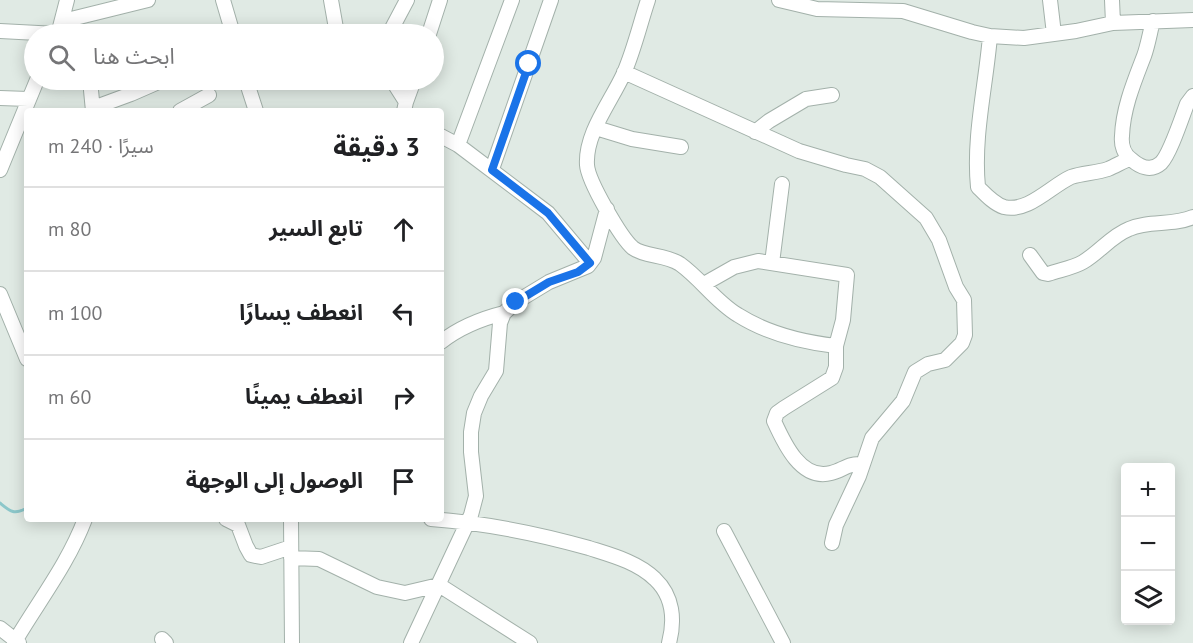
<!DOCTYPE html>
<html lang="ar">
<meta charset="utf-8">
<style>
:root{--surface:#fff;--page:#f6f6f6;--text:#202124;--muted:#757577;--line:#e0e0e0}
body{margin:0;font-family:"PT Sans","Noto Sans Arabic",sans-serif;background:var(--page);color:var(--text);direction:rtl}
.controls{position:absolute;right:18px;bottom:18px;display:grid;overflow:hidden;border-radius:6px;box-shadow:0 3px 15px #0003}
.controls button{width:54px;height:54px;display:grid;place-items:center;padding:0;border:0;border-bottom:2px solid var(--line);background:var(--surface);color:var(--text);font:30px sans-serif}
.stop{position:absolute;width:18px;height:18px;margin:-14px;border:4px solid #1a73e8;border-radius:50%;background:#fff}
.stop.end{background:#1a73e8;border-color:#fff;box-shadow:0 2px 6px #0008}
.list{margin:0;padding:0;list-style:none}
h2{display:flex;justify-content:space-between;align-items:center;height:78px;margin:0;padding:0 24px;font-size:26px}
h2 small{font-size:20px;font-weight:400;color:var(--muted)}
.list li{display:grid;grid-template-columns:39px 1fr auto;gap:18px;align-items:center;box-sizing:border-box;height:84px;padding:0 24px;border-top:2px solid var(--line)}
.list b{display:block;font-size:22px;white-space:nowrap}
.list em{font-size:20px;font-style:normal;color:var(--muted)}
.icon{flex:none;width:33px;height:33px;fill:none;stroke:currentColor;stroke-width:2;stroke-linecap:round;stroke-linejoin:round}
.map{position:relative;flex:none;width:1193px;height:643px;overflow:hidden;direction:ltr}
.search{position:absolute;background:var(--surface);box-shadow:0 3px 15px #0003;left:24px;top:24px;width:420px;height:66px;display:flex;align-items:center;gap:15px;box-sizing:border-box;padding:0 21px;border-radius:33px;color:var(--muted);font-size:22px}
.panel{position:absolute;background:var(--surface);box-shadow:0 3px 15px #0003;left:24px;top:108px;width:420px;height:414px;border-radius:6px;direction:rtl}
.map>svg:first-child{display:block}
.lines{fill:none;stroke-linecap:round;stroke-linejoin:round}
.stream{stroke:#8cc7ca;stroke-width:3}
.minor-casing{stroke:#a3b1aa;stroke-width:16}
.minor{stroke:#fff;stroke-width:14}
.route{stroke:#1a73e8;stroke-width:8}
</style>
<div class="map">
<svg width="1193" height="643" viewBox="0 0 1193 643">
<rect width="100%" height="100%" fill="#e0eae4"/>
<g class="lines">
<path class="stream" d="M 0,503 C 11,512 14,515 27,508"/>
<g class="minor-casing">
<path id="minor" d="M 223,0 L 233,34
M 331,0 L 337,34
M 648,0 C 640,24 634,50 624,73 C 611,102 585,133 587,165 C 588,181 621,238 633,248 C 645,257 665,254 680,264 C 701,279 716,302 738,315 C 768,334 802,342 836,346
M 779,0 L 817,9 L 903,11 L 972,32 L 990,36 L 1024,38 L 1076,31 L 1113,23 L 1193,20
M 1050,0 L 1054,34
M 1112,0 L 1113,23
M 63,21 L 148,0
M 63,21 L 71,26 L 77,34
M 1153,21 C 1150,32 1148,45 1144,56 C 1134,82 1123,108 1122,136 C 1121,145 1124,155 1132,160 C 1140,167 1151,172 1161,163 C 1170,154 1182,117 1187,104 L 1193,96
M 60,27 L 67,0
M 0,31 L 57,34
M 389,34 L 407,0
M 429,34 L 440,0
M 990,36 C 986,85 973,137 978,187 C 985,194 994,204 1004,207 C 1028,213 1051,186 1071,177 C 1083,173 1096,173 1108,169 C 1115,166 1122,162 1129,159
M 624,72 L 799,151 L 846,165 L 865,169 L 880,177 L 926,218 L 939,240 L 956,287 L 964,300 L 965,335 L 962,343 L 945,360 L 928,364 L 915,372 L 903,401 L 872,438 L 859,476 L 836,525 L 832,543
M 90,80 L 93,111
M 246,80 L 256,111
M 392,80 L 406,102 L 404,111
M 0,98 L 28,99
M 406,102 L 414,80
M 93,108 L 131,94 L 163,80
M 180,111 L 209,95
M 596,128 L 632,139 L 681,147
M 755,132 L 769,121 L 806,99 L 832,95
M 441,136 L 458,145 L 548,213 L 590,263
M 458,145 L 512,0
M 492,169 L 551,0
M 0,170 L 37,80
M 1030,255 L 1043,273 L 1048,274 C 1059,270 1073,268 1083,262 C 1100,252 1111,236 1129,229 C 1149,220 1173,226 1193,217
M 772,263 L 782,184
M 704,284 L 734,267 L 758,261 L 847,275 L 843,320 L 836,346 L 836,367 L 832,378 L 784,408 L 777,413 L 774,421 C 784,443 801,481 831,473 C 843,470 850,462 862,465
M 0,294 L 27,359
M 441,342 C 460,327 480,319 504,313
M 226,519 L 238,525 L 246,546 L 251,555 L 261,557 L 291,547
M 291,519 L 292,643
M 431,519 C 485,523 536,533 589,548 C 611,555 638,562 655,579 C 673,596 675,620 669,643
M 724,531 L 783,643
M 291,558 L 319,559 L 377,587 L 405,593 L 439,585 L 530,643
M 0,628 L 19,643
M 162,639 L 166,643
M 14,643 C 38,602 68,564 85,519
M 411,643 L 471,515 L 476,496 L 471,452 L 471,432 L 474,413 L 481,396 L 496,371 L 500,323 L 504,313 L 516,302 L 549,282 L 588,266 L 594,258 L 607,209"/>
</g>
<use href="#minor" class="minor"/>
</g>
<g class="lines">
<path class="route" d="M 516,302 L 549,282 L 578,272 L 590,263 L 548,213 L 492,170 L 529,64"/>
</g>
</svg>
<div class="controls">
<button>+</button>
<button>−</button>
<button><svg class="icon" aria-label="layers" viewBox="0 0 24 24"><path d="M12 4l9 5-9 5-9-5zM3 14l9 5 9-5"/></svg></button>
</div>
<div class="stop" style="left:529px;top:64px"></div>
<div class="stop end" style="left:516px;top:302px"></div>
<div class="search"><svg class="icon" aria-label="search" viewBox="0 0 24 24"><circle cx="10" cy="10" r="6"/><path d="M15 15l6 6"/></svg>ابحث هنا</div>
<section class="panel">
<h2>3 دقيقة<small>سيرًا · 240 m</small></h2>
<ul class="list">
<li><svg class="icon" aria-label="ahead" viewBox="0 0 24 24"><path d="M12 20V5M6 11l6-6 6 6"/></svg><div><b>تابع السير</b></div><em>80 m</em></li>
<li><svg class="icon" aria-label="left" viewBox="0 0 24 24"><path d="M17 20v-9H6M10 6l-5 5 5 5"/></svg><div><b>انعطف يسارًا</b></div><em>100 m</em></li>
<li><svg class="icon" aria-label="right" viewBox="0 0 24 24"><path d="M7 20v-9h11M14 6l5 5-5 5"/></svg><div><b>انعطف يمينًا</b></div><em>60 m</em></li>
<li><svg class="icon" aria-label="arrive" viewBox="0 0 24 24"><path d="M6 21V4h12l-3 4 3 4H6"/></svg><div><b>الوصول إلى الوجهة</b></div></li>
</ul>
</section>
</div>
